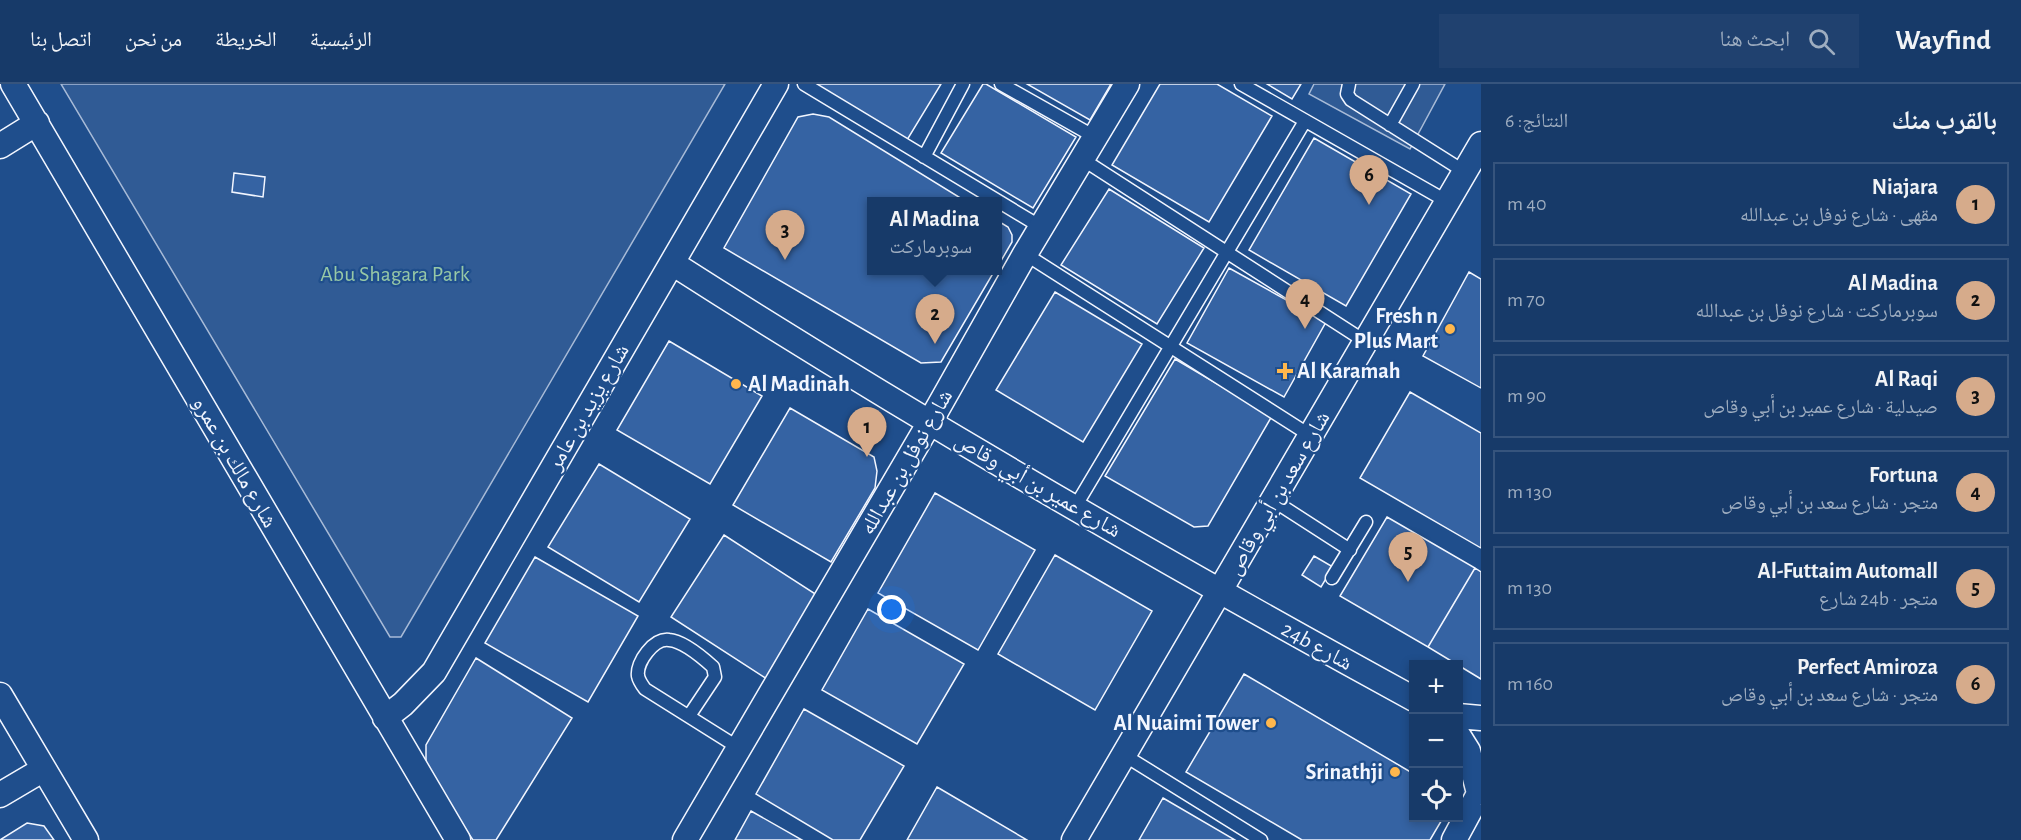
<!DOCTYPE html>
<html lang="ar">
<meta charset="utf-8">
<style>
:root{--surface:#173a69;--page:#20416f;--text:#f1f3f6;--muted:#9eadc0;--line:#36547d;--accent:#d6ab8b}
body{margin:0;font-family:"Alegreya Sans","Noto Naskh Arabic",sans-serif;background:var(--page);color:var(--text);direction:rtl}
.controls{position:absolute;right:18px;bottom:18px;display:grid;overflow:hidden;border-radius:0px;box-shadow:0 3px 9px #0003}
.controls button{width:54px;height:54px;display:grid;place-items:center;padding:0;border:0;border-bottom:2px solid var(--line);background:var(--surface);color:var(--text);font:30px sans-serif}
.you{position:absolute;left:892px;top:526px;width:21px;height:21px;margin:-15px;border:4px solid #fff;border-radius:50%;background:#1a73e8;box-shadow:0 0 0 9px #1a73e833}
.badge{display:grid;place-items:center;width:39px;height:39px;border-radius:50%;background:var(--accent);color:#111;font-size:20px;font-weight:700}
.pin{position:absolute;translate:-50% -50px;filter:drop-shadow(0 2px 3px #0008)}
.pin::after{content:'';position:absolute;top:32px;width:21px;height:18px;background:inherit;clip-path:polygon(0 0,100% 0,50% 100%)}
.popup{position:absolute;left:867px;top:113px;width:135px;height:78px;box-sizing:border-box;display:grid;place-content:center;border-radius:0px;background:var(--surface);filter:drop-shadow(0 2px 4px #0005);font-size:20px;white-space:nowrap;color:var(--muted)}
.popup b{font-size:22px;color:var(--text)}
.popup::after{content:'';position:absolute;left:50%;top:100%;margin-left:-12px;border:12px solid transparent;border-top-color:var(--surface)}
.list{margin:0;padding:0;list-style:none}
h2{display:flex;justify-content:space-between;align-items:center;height:78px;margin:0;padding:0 24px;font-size:26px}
h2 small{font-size:20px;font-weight:400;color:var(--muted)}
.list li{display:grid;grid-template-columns:39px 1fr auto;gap:18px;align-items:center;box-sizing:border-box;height:84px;margin:0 12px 12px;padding:0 12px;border:2px solid var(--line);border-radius:0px}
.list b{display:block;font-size:22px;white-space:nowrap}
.list p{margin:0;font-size:20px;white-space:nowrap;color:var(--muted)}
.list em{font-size:20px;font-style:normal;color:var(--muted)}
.icon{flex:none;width:33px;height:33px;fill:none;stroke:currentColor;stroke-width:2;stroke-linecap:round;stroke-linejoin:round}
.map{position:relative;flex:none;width:1481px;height:756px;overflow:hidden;direction:ltr}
header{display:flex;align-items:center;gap:36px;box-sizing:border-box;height:84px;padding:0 30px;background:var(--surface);border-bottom:2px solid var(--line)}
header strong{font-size:28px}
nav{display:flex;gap:33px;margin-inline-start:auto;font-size:21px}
.search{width:420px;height:54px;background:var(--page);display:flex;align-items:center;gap:15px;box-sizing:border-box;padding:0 21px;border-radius:0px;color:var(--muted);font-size:22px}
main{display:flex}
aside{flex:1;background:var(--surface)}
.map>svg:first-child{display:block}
.built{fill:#305b95;stroke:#a8bbd7;stroke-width:1.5}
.building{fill:#3563a3;stroke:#f2f6ff;stroke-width:1.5}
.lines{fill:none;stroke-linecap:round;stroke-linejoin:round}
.service-casing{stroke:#f2f6ff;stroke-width:15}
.minor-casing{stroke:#f2f6ff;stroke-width:27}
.service{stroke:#1f4e8c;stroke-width:12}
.minor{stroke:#1f4e8c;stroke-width:24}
.poi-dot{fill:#ffb74d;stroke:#1f4e8c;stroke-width:2}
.labels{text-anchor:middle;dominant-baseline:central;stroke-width:4.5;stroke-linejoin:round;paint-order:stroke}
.park-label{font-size:22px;fill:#97c8a6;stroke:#1f4e8c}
.poi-label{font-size:22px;font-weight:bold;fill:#f2f6ff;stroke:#1f4e8c;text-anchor:end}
.street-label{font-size:22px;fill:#f2f6ff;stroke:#1f4e8c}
</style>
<header>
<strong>Wayfind</strong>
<div class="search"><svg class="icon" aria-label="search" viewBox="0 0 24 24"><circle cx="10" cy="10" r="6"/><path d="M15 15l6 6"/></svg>ابحث هنا</div>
<nav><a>الرئيسية</a><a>الخريطة</a><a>من نحن</a><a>اتصل بنا</a></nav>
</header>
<main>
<aside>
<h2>بالقرب منك<small>النتائج: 6</small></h2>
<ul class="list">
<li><span class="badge">1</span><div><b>Niajara</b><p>مقهى · شارع نوفل بن عبدالله</p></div><em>40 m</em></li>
<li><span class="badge">2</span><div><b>Al Madina</b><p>سوبرماركت · شارع نوفل بن عبدالله</p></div><em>70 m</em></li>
<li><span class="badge">3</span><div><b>Al Raqi</b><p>صيدلية · شارع عمير بن أبي وقاص</p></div><em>90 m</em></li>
<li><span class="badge">4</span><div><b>Fortuna</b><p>متجر · شارع سعد بن أبي وقاص</p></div><em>130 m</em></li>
<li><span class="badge">5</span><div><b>Al-Futtaim Automall</b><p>متجر · 24b شارع</p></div><em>130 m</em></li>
<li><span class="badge">6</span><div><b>Perfect Amiroza</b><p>متجر · شارع سعد بن أبي وقاص</p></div><em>160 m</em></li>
</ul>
</aside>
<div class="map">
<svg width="1481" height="756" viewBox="0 0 1481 756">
<rect width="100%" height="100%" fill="#1f4e8c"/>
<path class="built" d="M 61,0 L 725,0 L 401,553 L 390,553 Z
M 1314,0 L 1445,0 L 1410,65 L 1309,10 Z"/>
<path class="building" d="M 814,0 L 941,0 L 907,56 Z
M 983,0 L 986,0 L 1076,53 L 1033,124 L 941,69 Z
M 1027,0 L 1111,0 L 1090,36 Z
M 1160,0 L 1217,0 L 1272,32 L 1209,138 L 1112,81 Z
M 1267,0 L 1301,0 L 1292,15 Z
M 813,30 L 829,33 L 967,118 L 872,118 L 872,186 L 995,186 L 941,278 L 921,279 L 724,164 L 798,33 Z
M 1314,54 L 1411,110 L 1346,222 L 1249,166 Z
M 234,89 L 265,93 L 263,113 L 232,108 Z
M 1109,105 L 1204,164 L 1157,240 L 1061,181 Z
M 998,137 L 1008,143 L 1012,151 L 1012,158 L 998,182 Z
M 1229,184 L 1326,238 L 1284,313 L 1187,259 Z
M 1469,188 L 1481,195 L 1481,304 L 1423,272 Z
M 1055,208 L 1142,260 L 1083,358 L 996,306 Z
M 669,257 L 762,312 L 710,400 L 617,346 Z
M 1175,275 L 1272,332 L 1208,442 L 1194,443 L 1105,392 Z
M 1410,308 L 1481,349 L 1481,464 L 1360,394 Z
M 790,324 L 874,373 L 877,387 L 875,404 L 831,478 L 733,421 Z
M 599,380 L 690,435 L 639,518 L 548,463 Z
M 935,409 L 1035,466 L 978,566 L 878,509 Z
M 1387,433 L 1475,484 L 1428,563 L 1340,512 Z
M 724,451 L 820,513 L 767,595 L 671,533 Z
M 1055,471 L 1152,527 L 1095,626 L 998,570 Z
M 1314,472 L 1333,483 L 1321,503 L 1302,491 Z
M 535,473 L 638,532 L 588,618 L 485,559 Z
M 1475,484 L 1481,488 L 1481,595 L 1428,563 Z
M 868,525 L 964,580 L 917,660 L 822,606 Z
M 476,574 L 572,634 L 496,756 L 473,756 L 433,698 L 426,682 L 426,661 Z
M 1244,590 L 1414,690 L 1414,734 L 1443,734 L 1430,756 L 1302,756 L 1186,688 Z
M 804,625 L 904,682 L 860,756 L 833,756 L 756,710 Z
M 937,703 L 1027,756 L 907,756 Z
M 1163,714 L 1235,756 L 1139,756 Z
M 751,727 L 802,756 L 735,756 Z
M 27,739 L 44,742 L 54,756 L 0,756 Z"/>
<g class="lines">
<g class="service-casing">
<path id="service" d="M 804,0 L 1041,143
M 1001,0 L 1095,53
M 1241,0 L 1448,118
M 1349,0 L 1347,10 L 1351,16 L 1465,88
M 1390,41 L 1413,0
M 924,73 L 963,0
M 1082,75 L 1366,258
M 1025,170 L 1311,352
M 1274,417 L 1350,466
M 1075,423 L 1305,37
M 1332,494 L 1366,438
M 689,632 L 715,593 L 713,583 C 702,573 683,557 669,556 C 654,554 636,578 638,592 C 639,597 642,601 645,605 L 739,664
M 1124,671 L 1261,756"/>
</g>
<g class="minor-casing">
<path id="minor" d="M 13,0 L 458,756
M 0,62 L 37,39
M 672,179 C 914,334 1162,477 1414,615
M 0,611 L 86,756
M 1458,632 L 1481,634
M 385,634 L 403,620 L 434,588 L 776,0
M 1458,651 L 1468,667 L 1479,709
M 0,711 L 44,685
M 685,756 L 930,338 L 1025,170 L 1127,0
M 1074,756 L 1481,60
M 1454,756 L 1481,706"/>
</g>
<use href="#service" class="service"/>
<use href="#minor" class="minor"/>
</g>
<g class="poi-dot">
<circle cx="1450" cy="245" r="6"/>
<path d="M1282 278h6v6h6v6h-6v6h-6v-6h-6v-6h6z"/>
<circle cx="736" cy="300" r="6"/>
<circle cx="1271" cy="639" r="6"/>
<circle cx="1395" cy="688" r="6"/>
</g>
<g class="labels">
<g class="park-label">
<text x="395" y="190">Abu Shagara Park</text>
</g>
<g class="poi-label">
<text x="1438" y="232">Fresh n<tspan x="1438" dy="25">Plus Mart</tspan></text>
<text x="1297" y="287" text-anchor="start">Al Karamah</text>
<text x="748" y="300" text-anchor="start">Al Madinah</text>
<text x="1259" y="639">Al Nuaimi Tower</text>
<text x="1383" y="688">Srinathji</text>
</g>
<g class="street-label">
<text transform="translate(588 323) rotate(-60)">شارع يزيد بن عامر</text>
<text transform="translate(235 378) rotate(60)">شارع مالك بن عمرو</text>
<text transform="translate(906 378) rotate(-60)">شارع نوفل بن عبدالله</text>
<text transform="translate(1038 401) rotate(30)">شارع عمير بن أبي وقاص</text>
<text transform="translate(1278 409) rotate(-60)">شارع سعد بن أبي وقاص</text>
<text transform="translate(1317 562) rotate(29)">24b شارع</text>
</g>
</g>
</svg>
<div class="controls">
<button>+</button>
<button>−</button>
<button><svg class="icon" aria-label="locate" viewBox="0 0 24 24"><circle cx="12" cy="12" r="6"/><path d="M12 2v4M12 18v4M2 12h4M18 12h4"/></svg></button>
</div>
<div class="you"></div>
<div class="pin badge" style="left:867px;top:373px">1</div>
<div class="pin badge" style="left:935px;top:260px">2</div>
<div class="popup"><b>Al Madina</b>سوبرماركت</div>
<div class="pin badge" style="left:785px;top:176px">3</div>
<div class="pin badge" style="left:1305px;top:245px">4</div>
<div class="pin badge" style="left:1408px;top:498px">5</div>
<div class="pin badge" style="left:1369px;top:121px">6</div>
</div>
</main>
